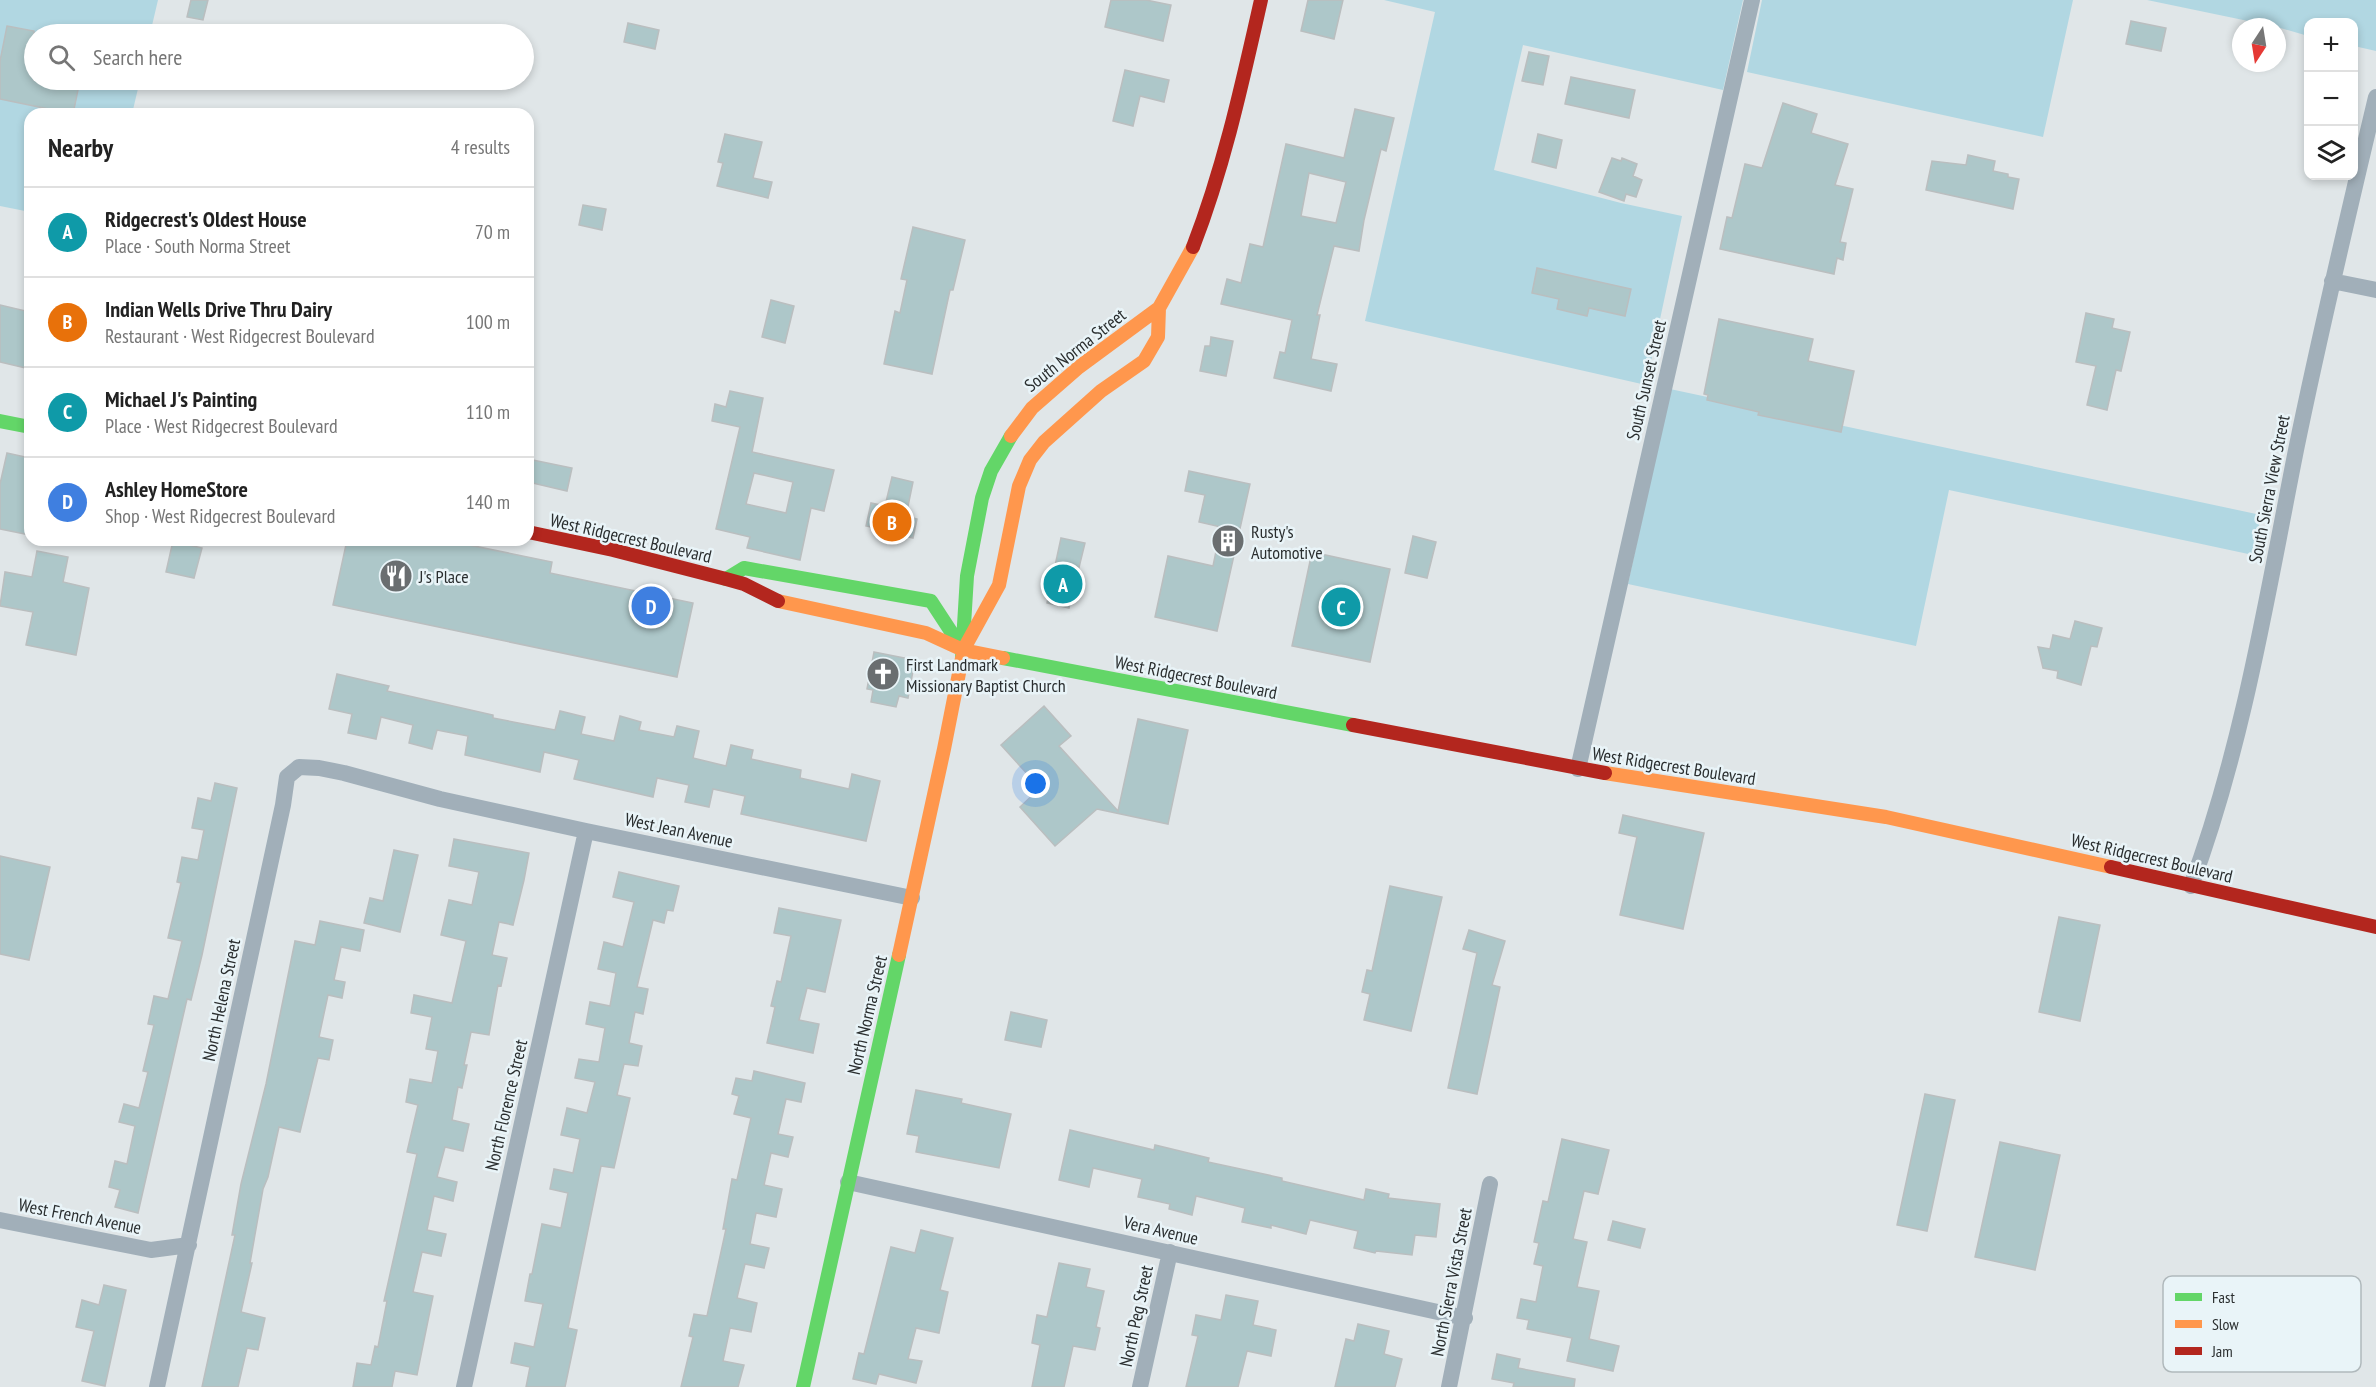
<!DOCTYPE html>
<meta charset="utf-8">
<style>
:root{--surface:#fff;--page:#f2f2f2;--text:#222;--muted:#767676;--line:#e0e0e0;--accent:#6a6e70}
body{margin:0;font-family:"PT Sans Narrow",sans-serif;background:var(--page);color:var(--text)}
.controls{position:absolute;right:18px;top:18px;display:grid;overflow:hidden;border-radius:12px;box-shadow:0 3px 9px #0003}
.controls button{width:54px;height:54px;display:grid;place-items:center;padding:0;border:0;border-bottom:2px solid var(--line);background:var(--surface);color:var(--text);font:30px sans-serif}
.compass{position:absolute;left:2232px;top:18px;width:54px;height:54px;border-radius:50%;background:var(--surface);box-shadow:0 3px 9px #0003;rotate:192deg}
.you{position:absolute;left:1036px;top:784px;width:21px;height:21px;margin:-15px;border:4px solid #fff;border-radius:50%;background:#1a73e8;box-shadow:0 0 0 9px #1a73e833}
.badge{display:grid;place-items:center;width:39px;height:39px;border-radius:50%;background:var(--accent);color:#fff;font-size:20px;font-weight:700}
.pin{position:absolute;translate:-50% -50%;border:3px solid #fff;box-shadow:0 2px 6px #0006}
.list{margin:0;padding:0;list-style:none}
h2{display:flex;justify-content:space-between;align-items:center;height:78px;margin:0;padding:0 24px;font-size:26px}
h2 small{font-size:20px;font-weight:400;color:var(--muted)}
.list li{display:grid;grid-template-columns:39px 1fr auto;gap:18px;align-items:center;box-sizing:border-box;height:90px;padding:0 24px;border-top:2px solid var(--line)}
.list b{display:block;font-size:22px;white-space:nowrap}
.list p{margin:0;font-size:20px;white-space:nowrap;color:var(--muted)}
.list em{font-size:20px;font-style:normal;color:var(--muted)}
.icon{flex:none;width:33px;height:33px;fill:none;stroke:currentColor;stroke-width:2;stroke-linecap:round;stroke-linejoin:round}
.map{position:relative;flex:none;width:2376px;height:1387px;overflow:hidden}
.search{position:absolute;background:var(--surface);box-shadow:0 3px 9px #0003;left:24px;top:24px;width:510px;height:66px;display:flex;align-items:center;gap:15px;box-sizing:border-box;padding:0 21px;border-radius:33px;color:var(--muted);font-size:22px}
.panel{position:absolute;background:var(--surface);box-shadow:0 3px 9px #0003;left:24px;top:108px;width:510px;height:438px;border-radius:18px}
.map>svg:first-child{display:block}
.green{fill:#b1d7e2}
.building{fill:#adc7c9;stroke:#babebf;stroke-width:1.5;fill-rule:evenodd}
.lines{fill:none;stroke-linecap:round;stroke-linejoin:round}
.street{stroke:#a1afb9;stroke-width:16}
.fast{stroke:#63d668;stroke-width:14}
.slow{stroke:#ff974d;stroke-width:14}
.jam{stroke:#b3261e;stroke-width:14}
.labels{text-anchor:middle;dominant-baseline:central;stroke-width:5;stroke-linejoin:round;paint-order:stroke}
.street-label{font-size:18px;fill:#2a2e2f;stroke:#e9f4f8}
.poi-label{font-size:18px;fill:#2a2e2f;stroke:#e9f4f8;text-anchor:start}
.key{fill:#e9f4f8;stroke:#b0b9bc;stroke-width:1.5}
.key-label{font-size:16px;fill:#2a2e2f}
</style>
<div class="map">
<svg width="2376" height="1387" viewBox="0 0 2376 1387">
<rect width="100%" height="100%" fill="#e0e6e8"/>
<path class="green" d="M 0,0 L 158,0 L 150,34 L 34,34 L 34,80 L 140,80 L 132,114 L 30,114 L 30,212 L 0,206 Z
M 1384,0 L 1743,0 L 1723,90 L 1523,45 L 1494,170 L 1621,203 L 1682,216 L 1646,385 L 1365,321 L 1435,12 Z
M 1762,0 L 2073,0 L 2043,137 L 1747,72 Z
M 2147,0 L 2376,0 L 2376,51 L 2354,46 L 2354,22 L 2308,22 L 2308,36 L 2277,27 Z
M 1670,389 L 2261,515 L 2253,555 L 1949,490 L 1916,646 L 1628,584 Z"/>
<path class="building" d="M 191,0 L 208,0 L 203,20 L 187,17 Z
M 1111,0 L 1146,0 L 1171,5 L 1163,41 L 1105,27 Z
M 1308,0 L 1343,0 L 1334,39 L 1301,31 Z
M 2131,21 L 2166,28 L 2161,51 L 2126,44 Z
M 628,23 L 659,30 L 655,49 L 624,42 Z
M 7,26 L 34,31 L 34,80 L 80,80 L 73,114 L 0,99 L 0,61 Z
M 1529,52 L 1549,56 L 1543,85 L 1522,81 Z
M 1125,70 L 1169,80 L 1164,102 L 1140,96 L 1133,126 L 1113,121 Z
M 1571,77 L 1635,90 L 1629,118 L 1565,104 Z
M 1783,103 L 1817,114 L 1811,133 L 1848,144 L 1835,185 L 1853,189 L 1840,242 L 1846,243 L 1843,260 L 1837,258 L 1834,274 L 1720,249 L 1727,217 L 1732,218 L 1745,164 L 1762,168 Z
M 1355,109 L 1394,118 L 1386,151 L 1381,149 L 1364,220 L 1359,251 L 1334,246 L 1317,315 L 1320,315 L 1311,359 L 1337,364 L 1331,391 L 1274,378 L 1280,352 L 1285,353 L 1292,320 L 1221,304 L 1227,279 L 1241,283 L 1250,244 L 1263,247 L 1286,144 L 1344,158 ZM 1309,173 L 1346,182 L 1336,223 L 1301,216 Z
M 725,134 L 762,142 L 753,178 L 772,182 L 768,198 L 717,186 L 723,163 L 718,162 Z
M 1538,134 L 1562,140 L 1556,168 L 1532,162 Z
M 1968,155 L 1995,161 L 1993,171 L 2008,174 L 2008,177 L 2019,179 L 2013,209 L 1926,190 L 1932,161 L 1966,165 Z
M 1612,158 L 1621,161 L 1622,158 L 1637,164 L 1633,176 L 1642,180 L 1636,197 L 1626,194 L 1624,201 L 1599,192 Z
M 583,205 L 606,209 L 602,230 L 579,225 Z
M 913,227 L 965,240 L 953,290 L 950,290 L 932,374 L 884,364 L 895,311 L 900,313 L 907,280 L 901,279 Z
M 1537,268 L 1631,289 L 1625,316 L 1589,308 L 1587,316 L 1557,309 L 1559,299 L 1532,293 Z
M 771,300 L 794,306 L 785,343 L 762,337 Z
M 0,305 L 30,312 L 30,369 L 0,362 Z
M 2086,313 L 2114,319 L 2112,328 L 2130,332 L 2121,371 L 2116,370 L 2107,410 L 2087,405 L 2096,366 L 2076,362 Z
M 1719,319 L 1813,339 L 1808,361 L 1854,371 L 1841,432 L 1758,415 L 1759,412 L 1707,400 L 1708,395 L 1704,394 Z
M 1211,337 L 1233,341 L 1226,376 L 1200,371 L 1205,346 L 1210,346 Z
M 730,391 L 763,398 L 752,452 L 834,470 L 824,511 L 811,508 L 800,560 L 747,548 L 750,537 L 716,529 L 740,427 L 712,421 L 715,404 L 726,407 ZM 754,473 L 793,482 L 786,513 L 746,504 Z
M 7,453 L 30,458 L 30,535 L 0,529 L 0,484 Z
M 528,459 L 572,468 L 567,491 L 528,482 Z
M 1189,471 L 1250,484 L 1217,631 L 1155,617 L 1168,556 L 1213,566 L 1221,527 L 1199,522 L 1205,495 L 1185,491 Z
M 892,477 L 913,482 L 906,516 L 917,519 L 913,538 L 900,535 L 898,542 L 878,538 L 880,529 L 866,526 L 871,503 L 885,506 Z
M 1413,536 L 1436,542 L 1427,578 L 1405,573 Z
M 1061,538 L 1085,543 L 1069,608 L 1047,603 Z
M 347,540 L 445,540 L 552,562 L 550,573 L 693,603 L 677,677 L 333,605 Z
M 173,541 L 202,548 L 194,578 L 166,572 Z
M 37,551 L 68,557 L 63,582 L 89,588 L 76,655 L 26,645 L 33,612 L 0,606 L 5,572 L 32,577 Z
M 1312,552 L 1390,569 L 1370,662 L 1292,646 Z
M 2075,621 L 2102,628 L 2097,647 L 2091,646 L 2081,685 L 2057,678 L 2058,671 L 2043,668 L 2038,647 L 2050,649 L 2053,635 L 2070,639 Z
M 874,652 L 915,660 L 908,698 L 899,696 L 896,707 L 871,702 L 873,690 L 867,689 Z
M 337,674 L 389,686 L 387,691 L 493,715 L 493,718 L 555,730 L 560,711 L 585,717 L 581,734 L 614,741 L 620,716 L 641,722 L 639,730 L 674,737 L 677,726 L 699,731 L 693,758 L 726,766 L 731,745 L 753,750 L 751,759 L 801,770 L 800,778 L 849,789 L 852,774 L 880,781 L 866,841 L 741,814 L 745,796 L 713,789 L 709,807 L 685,802 L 689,785 L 657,778 L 653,797 L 574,779 L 579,760 L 544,752 L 540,772 L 465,755 L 468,736 L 437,730 L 432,749 L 409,743 L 413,725 L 381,717 L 376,739 L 348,733 L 352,714 L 329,709 Z
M 1044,706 L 1071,736 L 1059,746 L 1118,811 L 1138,719 L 1188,730 L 1168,824 L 1097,809 L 1055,846 L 1020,807 L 1040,788 L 1001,745 Z
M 215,783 L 237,788 L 202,955 L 191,1000 L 187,999 L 138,1213 L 115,1207 L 120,1190 L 109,1187 L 115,1161 L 127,1164 L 135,1126 L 119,1122 L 124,1104 L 139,1108 L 148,1072 L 143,1071 L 154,1025 L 148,1024 L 154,996 L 168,999 L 182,941 L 168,938 L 181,883 L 177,882 L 182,857 L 198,860 L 204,830 L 192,828 L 198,798 L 211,801 Z
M 1623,815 L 1704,833 L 1683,929 L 1620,915 L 1637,837 L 1619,833 Z
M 454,839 L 529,853 L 524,880 L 513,925 L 499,922 L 492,955 L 507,958 L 501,986 L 498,985 L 489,1035 L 471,1032 L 464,1065 L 467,1065 L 462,1088 L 458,1087 L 452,1120 L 469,1124 L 463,1151 L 445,1147 L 437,1177 L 457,1182 L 453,1201 L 434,1196 L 427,1230 L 446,1234 L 441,1256 L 422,1252 L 413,1292 L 433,1296 L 417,1375 L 395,1371 L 392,1387 L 353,1387 L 357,1363 L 371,1365 L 375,1346 L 378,1347 L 387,1301 L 384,1301 L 417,1154 L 407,1152 L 418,1105 L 406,1102 L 410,1079 L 432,1083 L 438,1051 L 426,1049 L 432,1017 L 411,1013 L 414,995 L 452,1003 L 466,941 L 441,935 L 449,900 L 472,905 L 479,872 L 449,866 Z
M 394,850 L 418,855 L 400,932 L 364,923 L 370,898 L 383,901 Z
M 0,856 L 50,867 L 29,960 L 0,954 Z
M 619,872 L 679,886 L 673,911 L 667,910 L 664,923 L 653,920 L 637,987 L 648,989 L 643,1014 L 635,1012 L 629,1043 L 642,1046 L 638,1066 L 624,1064 L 617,1095 L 630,1098 L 614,1168 L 601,1166 L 568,1328 L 577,1330 L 565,1387 L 526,1387 L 530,1367 L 511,1363 L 515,1343 L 534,1347 L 543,1304 L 525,1301 L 530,1274 L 532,1274 L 542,1224 L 561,1228 L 568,1193 L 550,1189 L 554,1169 L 573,1173 L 580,1139 L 561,1135 L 567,1108 L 587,1113 L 595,1082 L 575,1078 L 579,1059 L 599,1062 L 605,1028 L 586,1024 L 590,1002 L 610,1006 L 616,973 L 598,969 L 604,942 L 623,947 L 634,902 L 613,897 Z
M 1390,886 L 1442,897 L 1411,1031 L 1364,1020 L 1370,994 L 1362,992 L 1367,970 L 1372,971 Z
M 779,908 L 841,920 L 825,992 L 807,988 L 799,1020 L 819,1024 L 813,1053 L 767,1043 L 775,1007 L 771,1006 L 777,981 L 781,982 L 791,936 L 774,933 Z
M 2059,917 L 2100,925 L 2080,1021 L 2039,1012 Z
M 320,921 L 364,930 L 360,951 L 341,947 L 334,980 L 345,982 L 342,998 L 328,995 L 319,1037 L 333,1040 L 329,1060 L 318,1058 L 300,1132 L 279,1127 L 268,1177 L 263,1189 L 250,1263 L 252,1263 L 241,1312 L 265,1318 L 258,1350 L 247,1348 L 238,1387 L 202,1387 L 235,1235 L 232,1235 L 241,1184 L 266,1084 L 295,941 L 315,945 Z
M 1469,930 L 1505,941 L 1492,985 L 1500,987 L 1477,1094 L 1448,1088 L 1477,953 L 1463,949 Z
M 1011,1012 L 1047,1020 L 1041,1047 L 1005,1040 Z
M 754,1071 L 805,1083 L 801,1102 L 786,1099 L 778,1134 L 793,1137 L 788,1157 L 771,1153 L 764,1185 L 782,1189 L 776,1217 L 756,1213 L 750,1244 L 769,1248 L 764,1268 L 745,1264 L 737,1298 L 757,1303 L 751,1332 L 730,1328 L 723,1361 L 744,1365 L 738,1387 L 681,1387 L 693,1337 L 689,1336 L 694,1314 L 707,1316 L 726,1229 L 723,1229 L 732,1179 L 737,1180 L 751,1118 L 734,1114 L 739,1096 L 732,1094 L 736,1078 L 752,1081 Z
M 916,1090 L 962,1099 L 961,1103 L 1011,1114 L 999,1168 L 916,1152 L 919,1136 L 907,1134 Z
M 1925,1094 L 1955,1100 L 1927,1231 L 1897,1225 Z
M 1070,1130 L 1154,1150 L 1155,1145 L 1209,1158 L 1208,1162 L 1282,1178 L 1282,1181 L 1364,1200 L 1366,1189 L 1389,1194 L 1388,1198 L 1440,1204 L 1436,1237 L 1415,1235 L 1412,1255 L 1376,1251 L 1375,1253 L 1354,1248 L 1358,1231 L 1310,1220 L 1306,1234 L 1271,1225 L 1271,1228 L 1242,1222 L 1245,1208 L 1196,1196 L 1192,1215 L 1169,1209 L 1170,1204 L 1138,1197 L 1142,1179 L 1093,1168 L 1089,1187 L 1059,1180 Z
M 1562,1139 L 1609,1150 L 1598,1194 L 1584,1191 L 1573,1239 L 1587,1242 L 1577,1287 L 1599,1291 L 1589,1339 L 1619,1346 L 1613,1371 L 1567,1361 L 1572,1338 L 1527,1329 L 1529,1320 L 1517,1318 L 1521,1299 L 1536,1302 L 1543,1266 L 1534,1264 L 1539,1243 L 1534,1242 L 1543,1201 L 1548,1202 Z
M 2000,1142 L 2060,1155 L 2035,1270 L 1975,1257 Z
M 1613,1221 L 1645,1229 L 1640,1248 L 1608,1240 Z
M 921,1230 L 953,1238 L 940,1290 L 948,1292 L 939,1333 L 916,1328 L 908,1359 L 922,1361 L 916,1383 L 879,1374 L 876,1384 L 853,1379 L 859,1353 L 864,1354 L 891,1247 L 915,1253 Z
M 1059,1263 L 1090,1269 L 1086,1287 L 1104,1291 L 1096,1327 L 1100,1328 L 1095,1350 L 1073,1346 L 1064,1387 L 1032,1387 L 1040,1345 L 1032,1343 L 1037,1315 L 1047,1317 Z
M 104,1285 L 126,1290 L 105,1386 L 82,1381 L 94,1331 L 76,1327 L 82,1300 L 99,1305 Z
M 1226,1295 L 1258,1301 L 1253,1325 L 1276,1330 L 1271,1356 L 1247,1351 L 1238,1387 L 1186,1387 L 1198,1336 L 1192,1335 L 1196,1315 L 1221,1320 Z
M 1358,1324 L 1389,1331 L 1384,1354 L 1402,1359 L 1395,1387 L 1335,1387 L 1346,1339 L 1354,1341 Z
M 1497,1354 L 1520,1359 L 1518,1368 L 1575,1379 L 1574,1387 L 1513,1387 L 1514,1383 L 1492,1379 Z"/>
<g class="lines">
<path class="street" d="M 2332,281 L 2376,290
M 1578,769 L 1752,0
M 2191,886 C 2243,746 2267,596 2296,450 C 2320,332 2348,215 2376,97
M 848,1182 L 1465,1318
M 0,1220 L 151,1250 L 189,1245
M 157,1387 L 283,805 L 287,777 L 299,767 L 319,768 L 344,773 L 440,799 L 586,831 L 912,898
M 464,1387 L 586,831
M 1140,1387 L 1170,1252
M 1449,1387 L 1490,1184"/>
<path class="fast" d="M 0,421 L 30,427
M 726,579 L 744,568 L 931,601 L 963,650
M 962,658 L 967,576 L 982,498 L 991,471 L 1011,436
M 1003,658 L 1353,725
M 803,1387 L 899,955"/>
<path class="slow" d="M 1011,436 L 1032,408 L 1079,367 L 1159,308 L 1193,247
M 778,601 L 926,633 L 963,650 L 1003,658
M 966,645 L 999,585 L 1019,486 L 1030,460 L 1044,442 L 1101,391 L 1144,361 L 1158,337 L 1159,308
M 1605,773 L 1886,817 L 2111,867
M 899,955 L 944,749 L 962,658"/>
<path class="jam" d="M 1193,247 C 1224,167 1242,84 1261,0
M 528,532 L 613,550 L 726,579 L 744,584 L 778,601
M 1353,725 L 1605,773
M 2111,867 L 2376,927"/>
</g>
<defs>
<g id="building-disc" transform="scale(1.725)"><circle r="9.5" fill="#6a6e70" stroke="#e9f4f8"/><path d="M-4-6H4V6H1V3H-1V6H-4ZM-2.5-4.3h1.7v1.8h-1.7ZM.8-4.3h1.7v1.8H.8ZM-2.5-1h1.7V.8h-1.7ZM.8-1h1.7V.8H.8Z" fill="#fff"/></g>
<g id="restaurant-disc" transform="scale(1.725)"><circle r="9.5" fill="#6a6e70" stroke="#e9f4f8"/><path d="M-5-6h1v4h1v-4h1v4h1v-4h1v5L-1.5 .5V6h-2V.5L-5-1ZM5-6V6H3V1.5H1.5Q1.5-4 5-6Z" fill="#fff"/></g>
<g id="church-disc" transform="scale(1.725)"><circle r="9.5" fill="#6a6e70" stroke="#e9f4f8"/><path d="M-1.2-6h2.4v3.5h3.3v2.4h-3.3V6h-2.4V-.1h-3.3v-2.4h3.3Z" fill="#fff"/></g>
</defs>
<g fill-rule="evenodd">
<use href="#building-disc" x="1228" y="541"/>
<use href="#restaurant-disc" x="396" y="576"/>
<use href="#church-disc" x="883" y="674"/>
</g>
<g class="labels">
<g class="street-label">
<text transform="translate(1075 350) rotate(-38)">South Norma Street</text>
<text transform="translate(1646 380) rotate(-77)">South Sunset Street</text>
<text transform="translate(2269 489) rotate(-79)">South Sierra View Street</text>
<text transform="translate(631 538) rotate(13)">West Ridgecrest Boulevard</text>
<text transform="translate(1196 677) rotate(11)">West Ridgecrest Boulevard</text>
<text transform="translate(1674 766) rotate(9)">West Ridgecrest Boulevard</text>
<text transform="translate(679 830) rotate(12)">West Jean Avenue</text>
<text transform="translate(2152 858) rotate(13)">West Ridgecrest Boulevard</text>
<text transform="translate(221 1000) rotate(-78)">North Helena Street</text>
<text transform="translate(867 1015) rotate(-77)">North Norma Street</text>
<text transform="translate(506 1105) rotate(-77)">North Florence Street</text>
<text transform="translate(80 1216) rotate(11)">West French Avenue</text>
<text transform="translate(1161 1230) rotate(13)">Vera Avenue</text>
<text transform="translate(1451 1282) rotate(-79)">North Sierra Vista Street</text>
<text transform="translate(1136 1316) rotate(-78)">North Peg Street</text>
</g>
<g class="poi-label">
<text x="1251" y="531">Rusty's<tspan x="1251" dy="21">Automotive</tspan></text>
<text x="419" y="576">J's Place</text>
<text x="906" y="664">First Landmark<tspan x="906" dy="21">Missionary Baptist Church</tspan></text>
</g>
</g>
<rect x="2163" y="1276" width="198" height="96" rx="9" class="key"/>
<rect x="2175" y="1293" width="27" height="8" fill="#63d668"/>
<rect x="2175" y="1320" width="27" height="8" fill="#ff974d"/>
<rect x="2175" y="1347" width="27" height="8" fill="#b3261e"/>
<g class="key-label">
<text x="2212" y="1303">Fast</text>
<text x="2212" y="1330">Slow</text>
<text x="2212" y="1357">Jam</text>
</g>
</svg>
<div class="controls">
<button>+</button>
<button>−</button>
<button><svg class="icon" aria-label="layers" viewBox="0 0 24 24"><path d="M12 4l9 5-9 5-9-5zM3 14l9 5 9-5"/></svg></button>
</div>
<svg class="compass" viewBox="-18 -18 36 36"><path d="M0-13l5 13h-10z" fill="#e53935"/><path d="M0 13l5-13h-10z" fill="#767676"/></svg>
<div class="you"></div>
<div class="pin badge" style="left:1063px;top:584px;background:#0f9aa8">A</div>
<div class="pin badge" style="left:892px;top:522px;background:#e8710a">B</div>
<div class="pin badge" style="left:1341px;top:607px;background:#0f9aa8">C</div>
<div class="pin badge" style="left:651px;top:606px;background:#3f7fe0">D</div>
<div class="search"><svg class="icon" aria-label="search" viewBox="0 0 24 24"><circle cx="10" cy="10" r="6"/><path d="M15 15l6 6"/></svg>Search here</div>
<section class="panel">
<h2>Nearby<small>4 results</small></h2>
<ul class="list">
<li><span class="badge" style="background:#0f9aa8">A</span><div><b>Ridgecrest's Oldest House</b><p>Place · South Norma Street</p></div><em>70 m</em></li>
<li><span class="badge" style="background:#e8710a">B</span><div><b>Indian Wells Drive Thru Dairy</b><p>Restaurant · West Ridgecrest Boulevard</p></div><em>100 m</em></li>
<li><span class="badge" style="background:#0f9aa8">C</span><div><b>Michael J's Painting</b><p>Place · West Ridgecrest Boulevard</p></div><em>110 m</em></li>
<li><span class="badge" style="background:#3f7fe0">D</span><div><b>Ashley HomeStore</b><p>Shop · West Ridgecrest Boulevard</p></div><em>140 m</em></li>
</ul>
</section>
</div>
